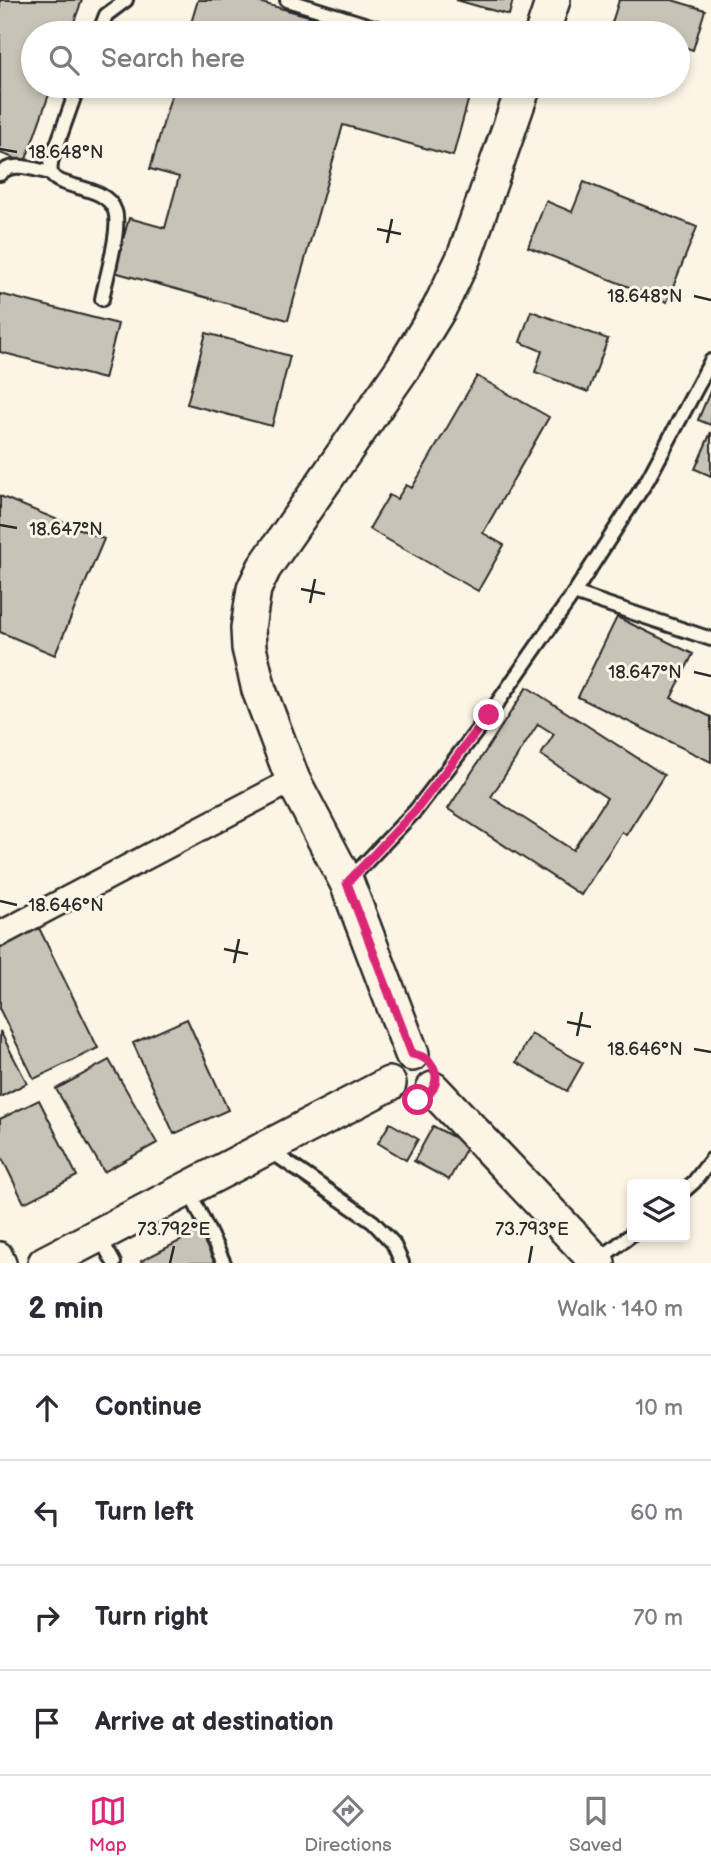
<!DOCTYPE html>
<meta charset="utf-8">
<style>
:root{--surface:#fff;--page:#f7f7f7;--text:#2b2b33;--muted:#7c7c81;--line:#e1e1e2;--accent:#db2777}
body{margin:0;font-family:"Balsamiq Sans",sans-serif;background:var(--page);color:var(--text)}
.controls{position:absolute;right:21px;bottom:21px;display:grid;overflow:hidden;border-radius:7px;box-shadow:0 4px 10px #0003}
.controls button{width:63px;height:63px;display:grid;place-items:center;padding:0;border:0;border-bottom:2px solid var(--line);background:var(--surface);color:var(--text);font:35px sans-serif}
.stop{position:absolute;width:21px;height:21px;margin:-16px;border:5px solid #db2777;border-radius:50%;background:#fff}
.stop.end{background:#db2777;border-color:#fff;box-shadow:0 2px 7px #0008}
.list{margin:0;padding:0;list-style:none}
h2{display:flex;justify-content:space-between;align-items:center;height:91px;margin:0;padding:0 28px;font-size:30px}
h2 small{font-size:23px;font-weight:400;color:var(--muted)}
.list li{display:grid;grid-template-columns:46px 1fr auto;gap:21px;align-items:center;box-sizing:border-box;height:105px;padding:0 28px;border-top:2px solid var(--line)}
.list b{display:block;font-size:26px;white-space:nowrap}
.list em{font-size:23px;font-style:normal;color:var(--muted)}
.icon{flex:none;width:38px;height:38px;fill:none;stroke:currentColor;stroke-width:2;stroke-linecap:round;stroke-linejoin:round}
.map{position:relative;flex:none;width:711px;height:1263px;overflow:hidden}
.search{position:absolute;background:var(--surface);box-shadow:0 4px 10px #0003;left:21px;right:21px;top:21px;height:77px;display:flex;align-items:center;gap:18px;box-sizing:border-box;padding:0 24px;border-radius:38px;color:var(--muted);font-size:26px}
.sheet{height:511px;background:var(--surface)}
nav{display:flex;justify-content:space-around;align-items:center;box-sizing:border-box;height:98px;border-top:2px solid var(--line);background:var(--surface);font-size:19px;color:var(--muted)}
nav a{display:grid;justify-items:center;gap:4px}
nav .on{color:var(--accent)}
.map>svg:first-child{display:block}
.building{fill:#c8c3b7;stroke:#2b2b2b;stroke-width:2;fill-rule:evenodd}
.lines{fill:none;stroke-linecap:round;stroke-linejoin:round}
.lane-casing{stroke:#2b2b2b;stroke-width:18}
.street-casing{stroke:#2b2b2b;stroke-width:28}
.secondary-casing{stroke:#2b2b2b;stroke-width:38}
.lane{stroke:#fcf5e5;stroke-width:12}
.street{stroke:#fcf5e5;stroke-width:23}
.secondary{stroke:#fcf5e5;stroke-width:33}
.route{stroke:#db2777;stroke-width:9}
.ticks{fill:none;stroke:#2b2b2b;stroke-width:2.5}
.ticks-label{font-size:18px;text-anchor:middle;fill:#2b2b2b;stroke:#fcf5e5;stroke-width:6;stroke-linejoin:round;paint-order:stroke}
</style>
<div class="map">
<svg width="711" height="1263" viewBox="0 0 711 1263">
<rect width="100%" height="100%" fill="#fcf5e5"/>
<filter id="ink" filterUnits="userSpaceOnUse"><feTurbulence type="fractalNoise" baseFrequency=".0143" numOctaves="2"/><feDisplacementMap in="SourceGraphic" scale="14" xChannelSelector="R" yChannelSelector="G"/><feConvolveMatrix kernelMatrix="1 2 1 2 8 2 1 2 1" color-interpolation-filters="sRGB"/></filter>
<g filter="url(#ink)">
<path class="building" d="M 0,0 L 82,0 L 70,33 L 33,33 L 33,86 L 52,86 L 25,162 L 0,153 Z
M 198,0 L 251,0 L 370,33 L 188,33 Z
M 456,0 L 513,0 L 509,15 Z
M 619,0 L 672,0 L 705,10 L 693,50 L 678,45 L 678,33 L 637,33 L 611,26 Z
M 174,86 L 472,86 L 453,156 L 343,125 L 288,320 L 114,272 L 129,218 L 165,228 L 179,177 L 150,169 Z
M 584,182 L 697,227 L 667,302 L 528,247 L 546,201 L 572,212 Z
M 0,294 L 118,324 L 104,379 L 0,352 Z
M 531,311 L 608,339 L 588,392 L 535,372 L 542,351 L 520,342 Z
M 206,333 L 290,356 L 272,426 L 187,404 Z
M 477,376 L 549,417 L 483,533 L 504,545 L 478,591 L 369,529 L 389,495 L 397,499 L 406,485 L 412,488 Z
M 711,389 L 711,425 L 698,420 Z
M 711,432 L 711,476 L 695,469 Z
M 0,496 L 104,539 L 55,655 L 0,632 Z
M 617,617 L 693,654 L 671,698 L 711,717 L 711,762 L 578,697 Z
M 527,687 L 664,775 L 626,835 L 622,832 L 581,895 L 448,809 ZM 538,724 L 554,734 L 541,755 L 607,798 L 573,850 L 491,797 Z
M 39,928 L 98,1048 L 34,1079 L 0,1010 L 0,947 Z
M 187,1019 L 228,1110 L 174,1134 L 133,1043 Z
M 0,1031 L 27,1083 L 0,1097 Z
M 531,1034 L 583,1063 L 567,1091 L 516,1062 Z
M 109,1060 L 157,1143 L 104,1172 L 56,1089 Z
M 39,1100 L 77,1176 L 24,1203 L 0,1154 L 0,1119 Z
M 390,1123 L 418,1139 L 406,1160 L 378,1143 Z
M 433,1126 L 468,1145 L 449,1180 L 414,1161 Z
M 199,1231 L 215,1263 L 142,1263 L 141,1261 Z"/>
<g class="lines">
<g class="lane-casing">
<path id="lane" d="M 287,0 L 393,33
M 99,33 L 106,15 L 126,0
M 78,86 L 51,162 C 51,165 50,169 51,173 C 57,190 105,183 115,211 C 121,229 106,278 102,299
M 0,174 C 13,160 35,170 51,173
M 574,593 L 711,639
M 349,880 L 416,810 L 489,715 L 574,593 L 648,479 L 711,361
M 269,1150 L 373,1222 L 393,1243 L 402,1263
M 188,1189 L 224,1263
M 685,1190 L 694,1182 L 711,1160
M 99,1236 L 114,1263
M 597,1261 L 632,1234"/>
</g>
<g class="street-casing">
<path id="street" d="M 0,934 L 293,780
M 0,1254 L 4,1263"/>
</g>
<g class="secondary-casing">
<path id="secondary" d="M 542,33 L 553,0
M 412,1054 L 347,883 L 293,780 L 259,690 L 249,648 L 248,628 L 254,589 L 264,568 L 403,368 L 439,309 L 464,257 L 524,86
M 433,1089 L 598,1263
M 45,1263 L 389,1084"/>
</g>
<use href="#lane" class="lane"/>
<use href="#street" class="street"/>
<use href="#secondary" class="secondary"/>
</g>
</g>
<g class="lines" filter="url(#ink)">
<path class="route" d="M 418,1100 C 446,1090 439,1057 412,1054 L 347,883 L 416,810 L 489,715"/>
</g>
<path class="ticks" d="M 0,149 L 17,152M 377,229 L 401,234M 387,243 L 392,219M 694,296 L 711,300M 0,525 L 17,528M 301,589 L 325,594M 310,603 L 315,579M 694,672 L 711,676M 0,901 L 17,905M 224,949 L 248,954M 234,963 L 239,939M 567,1022 L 591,1027M 577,1036 L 582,1012M 694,1049 L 711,1052M 170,1263 L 174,1246M 529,1263 L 532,1246"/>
<g class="ticks-label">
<text x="66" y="158">18.648°N</text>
<text x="645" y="302">18.648°N</text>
<text x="66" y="535">18.647°N</text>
<text x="645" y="678">18.647°N</text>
<text x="66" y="911">18.646°N</text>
<text x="645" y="1055">18.646°N</text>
<text x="174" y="1235">73.792°E</text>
<text x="532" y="1235">73.793°E</text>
</g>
</svg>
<div class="controls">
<button><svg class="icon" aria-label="layers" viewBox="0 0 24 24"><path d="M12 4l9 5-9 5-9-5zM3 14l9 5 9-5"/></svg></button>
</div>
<div class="stop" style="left:418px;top:1100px"></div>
<div class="stop end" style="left:489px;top:715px"></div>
<div class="search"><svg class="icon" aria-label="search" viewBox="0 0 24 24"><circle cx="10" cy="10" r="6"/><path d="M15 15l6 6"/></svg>Search here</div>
</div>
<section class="sheet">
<h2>2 min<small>Walk · 140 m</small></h2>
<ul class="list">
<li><svg class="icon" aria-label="ahead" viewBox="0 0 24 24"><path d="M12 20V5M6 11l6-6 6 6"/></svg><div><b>Continue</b></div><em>10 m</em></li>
<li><svg class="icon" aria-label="left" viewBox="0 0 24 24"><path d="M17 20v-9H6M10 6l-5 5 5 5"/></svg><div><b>Turn left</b></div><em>60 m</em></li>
<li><svg class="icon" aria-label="right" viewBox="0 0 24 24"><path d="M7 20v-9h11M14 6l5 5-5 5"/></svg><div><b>Turn right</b></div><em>70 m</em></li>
<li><svg class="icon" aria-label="arrive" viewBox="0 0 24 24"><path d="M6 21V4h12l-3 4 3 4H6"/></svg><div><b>Arrive at destination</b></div></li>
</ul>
</section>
<nav>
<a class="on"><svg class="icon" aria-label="map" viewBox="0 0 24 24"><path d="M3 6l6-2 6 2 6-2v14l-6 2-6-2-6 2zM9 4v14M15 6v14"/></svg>Map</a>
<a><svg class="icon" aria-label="directions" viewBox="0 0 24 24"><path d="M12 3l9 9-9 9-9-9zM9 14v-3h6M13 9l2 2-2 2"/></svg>Directions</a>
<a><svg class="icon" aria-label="saved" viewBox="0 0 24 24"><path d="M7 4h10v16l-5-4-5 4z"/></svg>Saved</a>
</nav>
